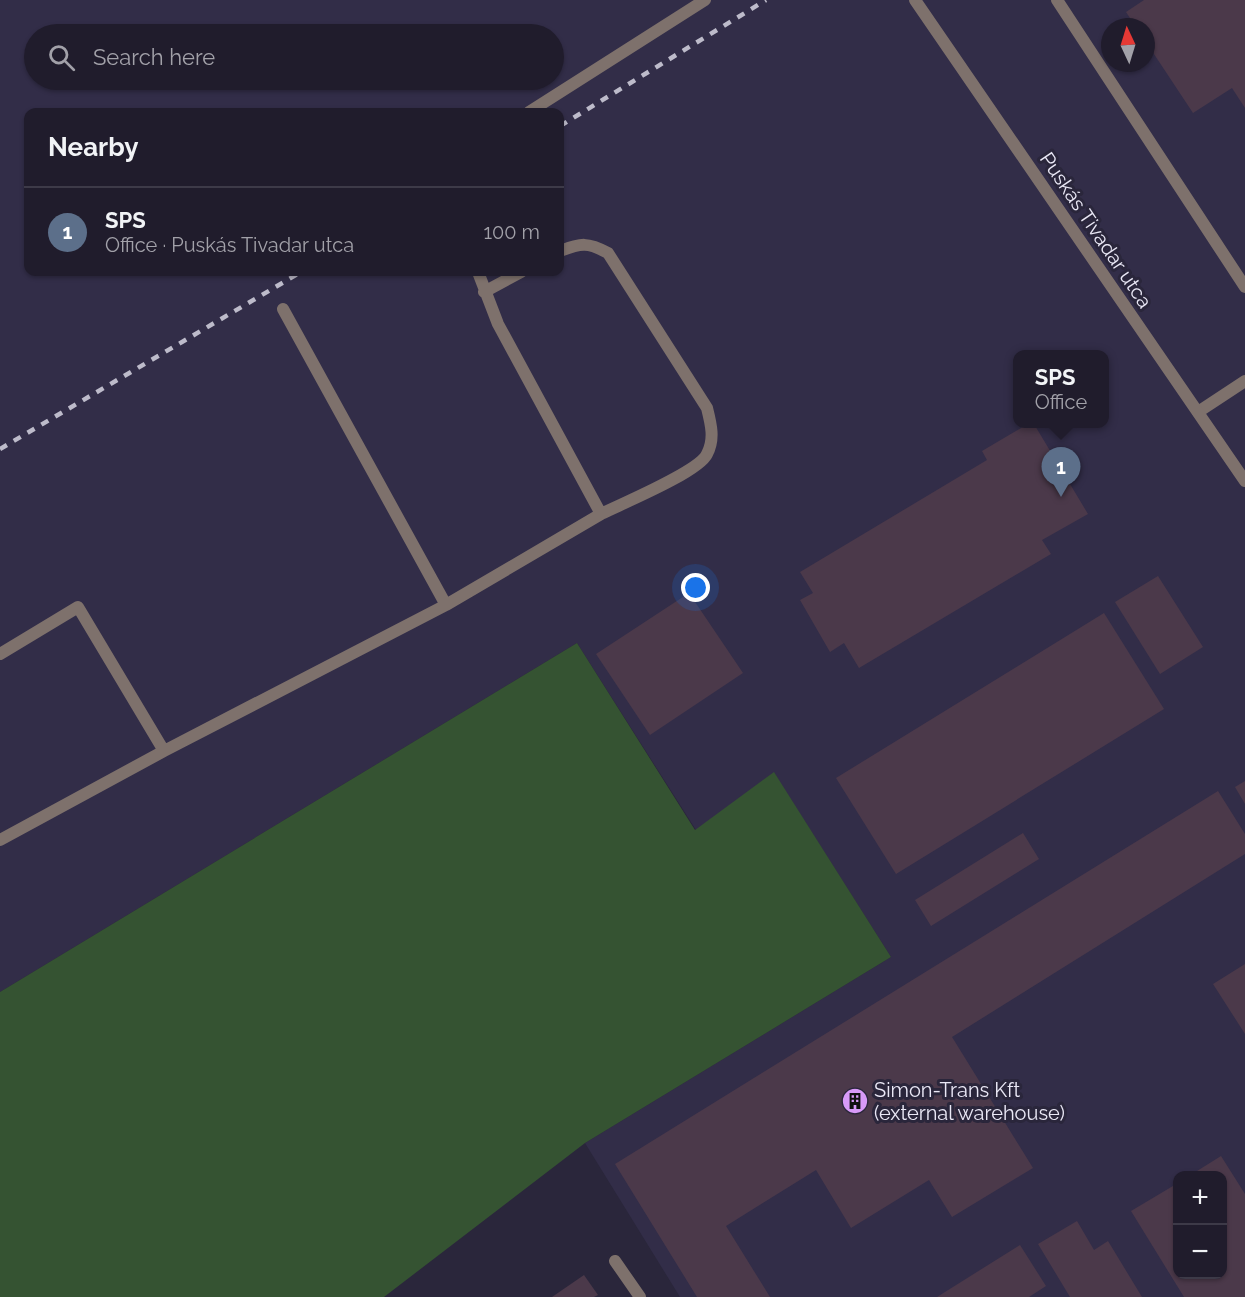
<!DOCTYPE html>
<meta charset="utf-8">
<style>
:root{--surface:#201c2c;--page:#282534;--text:#f1f3f6;--muted:#a2a1a9;--line:#3d3a48;--accent:#d89af8}
body{margin:0;font-family:Raleway,sans-serif;background:var(--page);color:var(--text)}
.controls{position:absolute;right:18px;bottom:18px;display:grid;overflow:hidden;border-radius:12px;box-shadow:0 2px 4px #0004}
.controls button{width:54px;height:54px;display:grid;place-items:center;padding:0;border:0;border-bottom:2px solid var(--line);background:var(--surface);color:var(--text);font:30px sans-serif}
.compass{position:absolute;left:1101px;top:18px;width:54px;height:54px;border-radius:50%;background:var(--surface);box-shadow:0 2px 4px #0004;rotate:356deg}
.you{position:absolute;left:696px;top:588px;width:21px;height:21px;margin:-15px;border:4px solid #fff;border-radius:50%;background:#1a73e8;box-shadow:0 0 0 9px #1a73e833}
.badge{display:grid;place-items:center;width:39px;height:39px;border-radius:50%;background:var(--accent);color:#fff;font-size:20px;font-weight:700}
.pin{position:absolute;translate:-50% -50px;filter:drop-shadow(0 2px 3px #0008)}
.pin::after{content:'';position:absolute;top:32px;width:21px;height:18px;background:inherit;clip-path:polygon(0 0,100% 0,50% 100%)}
.popup{position:absolute;left:1013px;top:350px;width:96px;height:78px;box-sizing:border-box;display:grid;place-content:center;border-radius:12px;background:var(--surface);filter:drop-shadow(0 2px 4px #0005);font-size:20px;white-space:nowrap;color:var(--muted)}
.popup b{font-size:22px;color:var(--text)}
.popup::after{content:'';position:absolute;left:50%;top:100%;margin-left:-12px;border:12px solid transparent;border-top-color:var(--surface)}
.list{margin:0;padding:0;list-style:none}
h2{display:flex;justify-content:space-between;align-items:center;height:78px;margin:0;padding:0 24px;font-size:26px}
h2 small{font-size:20px;font-weight:400;color:var(--muted)}
.list li{display:grid;grid-template-columns:39px 1fr auto;gap:18px;align-items:center;box-sizing:border-box;height:90px;padding:0 24px;border-top:2px solid var(--line)}
.list b{display:block;font-size:22px;white-space:nowrap}
.list p{margin:0;font-size:20px;white-space:nowrap;color:var(--muted)}
.list em{font-size:20px;font-style:normal;color:var(--muted)}
.icon{flex:none;width:33px;height:33px;fill:none;stroke:currentColor;stroke-width:2;stroke-linecap:round;stroke-linejoin:round}
.map{position:relative;flex:none;width:1245px;height:1297px;overflow:hidden}
.search{position:absolute;background:var(--surface);box-shadow:0 2px 4px #0004;left:24px;top:24px;width:540px;height:66px;display:flex;align-items:center;gap:15px;box-sizing:border-box;padding:0 21px;border-radius:33px;color:var(--muted);font-size:22px}
.panel{position:absolute;background:var(--surface);box-shadow:0 2px 4px #0004;left:24px;top:108px;width:540px;height:168px;border-radius:12px}
.map>svg:first-child{display:block}
.built{fill:#322d48;fill-rule:evenodd}
.green{fill:#355332}
.building{fill:#4b394a}
.lines{fill:none;stroke-linecap:round;stroke-linejoin:round}
.lane{stroke:#7e716c;stroke-width:12}
.street{stroke:#7e716c;stroke-width:12}
.rail{stroke:#bdbbca;stroke-width:4.5;stroke-dasharray:8 8;stroke-linecap:butt}
.labels{text-anchor:middle;dominant-baseline:central;stroke-width:6;stroke-linejoin:round;paint-order:stroke}
.street-label{font-size:20px;fill:#eae8f6;stroke:#2a263b}
.poi-label{font-size:20px;fill:#eae8f6;stroke:#2a263b;text-anchor:start}
</style>
<div class="map">
<svg width="1245" height="1297" viewBox="0 0 1245 1297">
<rect width="100%" height="100%" fill="#2a263b"/>
<path class="built" d="M 0,0 L 1245,0 L 1245,1297 L 680,1297 L 585,1143 L 891,957 L 774,773 L 696,830 L 577,643 L 0,992 ZM 1110,27 L 1146,27 L 1146,63 L 1110,63 ZM 34,34 L 554,34 L 554,80 L 34,80 ZM 28,112 L 560,112 L 560,272 L 28,272 ZM 1018,354 L 1104,354 L 1104,424 L 1018,424 ZM 1178,1176 L 1222,1176 L 1222,1274 L 1178,1274 Z"/>
<path class="green" d="M 577,643 L 695,830 L 774,772 L 891,957 L 585,1143 L 384,1297 L 0,1297 L 0,992 Z"/>
<path class="building" d="M 1144,0 L 1245,0 L 1245,108 L 1232,88 L 1193,113 L 1146,42 L 1146,27 L 1136,27 L 1126,12 Z
M 1028,424 L 1034,424 L 1088,514 L 1042,540 L 1051,554 L 859,668 L 844,643 L 830,652 L 800,600 L 813,593 L 800,572 L 987,460 L 982,451 Z
M 1158,576 L 1203,647 L 1160,674 L 1115,602 Z
M 689,593 L 743,673 L 650,735 L 596,654 Z
M 1104,613 L 1164,709 L 896,874 L 836,778 Z
M 1245,781 L 1245,804 L 1235,787 Z
M 1218,791 L 1245,834 L 1245,854 L 952,1037 L 1033,1168 L 952,1217 L 929,1180 L 851,1228 L 816,1170 L 726,1226 L 770,1297 L 697,1297 L 615,1164 Z
M 1023,833 L 1039,859 L 931,926 L 915,900 Z
M 1245,964 L 1245,1034 L 1213,984 Z
M 1221,1156 L 1245,1194 L 1245,1297 L 1184,1297 L 1131,1211 L 1178,1183 L 1178,1274 L 1222,1274 L 1222,1176 L 1189,1176 Z
M 1077,1221 L 1094,1250 L 1108,1241 L 1142,1297 L 1070,1297 L 1038,1244 Z
M 1020,1245 L 1046,1286 L 1029,1297 L 937,1297 Z
M 584,1275 L 598,1295 L 594,1297 L 552,1297 Z"/>
<g class="lines">
<path class="lane" d="M 1057,0 L 1245,287
M 529,112 L 705,0
M 478,272 L 498,324 L 601,514 C 621,504 699,472 707,454 C 715,439 711,424 707,408 L 608,253 C 588,242 581,243 560,251
M 484,292 L 521,272
M 283,309 L 446,605 L 601,514
M 1198,412 L 1245,381
M 0,654 L 78,607 L 164,751 L 446,605
M 0,840 L 164,751"/>
<path class="street" d="M 915,0 L 1245,481
M 615,1261 L 640,1297"/>
<path class="rail" d="M 560,126 L 766,0
M 0,449 L 301,272"/>
</g>
<defs>
<g id="building-disc" transform="scale(1.35)"><circle r="9.5" fill="#d89af8" stroke="#2a263b"/><path d="M-4-6H4V6H1V3H-1V6H-4ZM-2.5-4.3h1.7v1.8h-1.7ZM.8-4.3h1.7v1.8H.8ZM-2.5-1h1.7V.8h-1.7ZM.8-1h1.7V.8H.8Z" fill="#111"/></g>
</defs>
<g fill-rule="evenodd">
<use href="#building-disc" x="855" y="1101"/>
</g>
<g class="labels">
<g class="street-label">
<text transform="translate(1096 230) rotate(56)">Puskás Tivadar utca</text>
</g>
<g class="poi-label">
<text x="874" y="1090">Simon-Trans Kft<tspan x="874" dy="23">(external warehouse)</tspan></text>
</g>
</g>
</svg>
<div class="controls">
<button>+</button>
<button>−</button>
</div>
<svg class="compass" viewBox="-18 -18 36 36"><path d="M0-13l5 13h-10z" fill="#e53935"/><path d="M0 13l5-13h-10z" fill="#a2a1a9"/></svg>
<div class="you"></div>
<div class="pin badge" style="left:1061px;top:497px;background:#5c6f8a">1</div>
<div class="popup"><b>SPS</b>Office</div>
<div class="search"><svg class="icon" aria-label="search" viewBox="0 0 24 24"><circle cx="10" cy="10" r="6"/><path d="M15 15l6 6"/></svg>Search here</div>
<section class="panel">
<h2>Nearby<small></small></h2>
<ul class="list">
<li><span class="badge" style="background:#5c6f8a">1</span><div><b>SPS</b><p>Office · Puskás Tivadar utca</p></div><em>100 m</em></li>
</ul>
</section>
</div>
